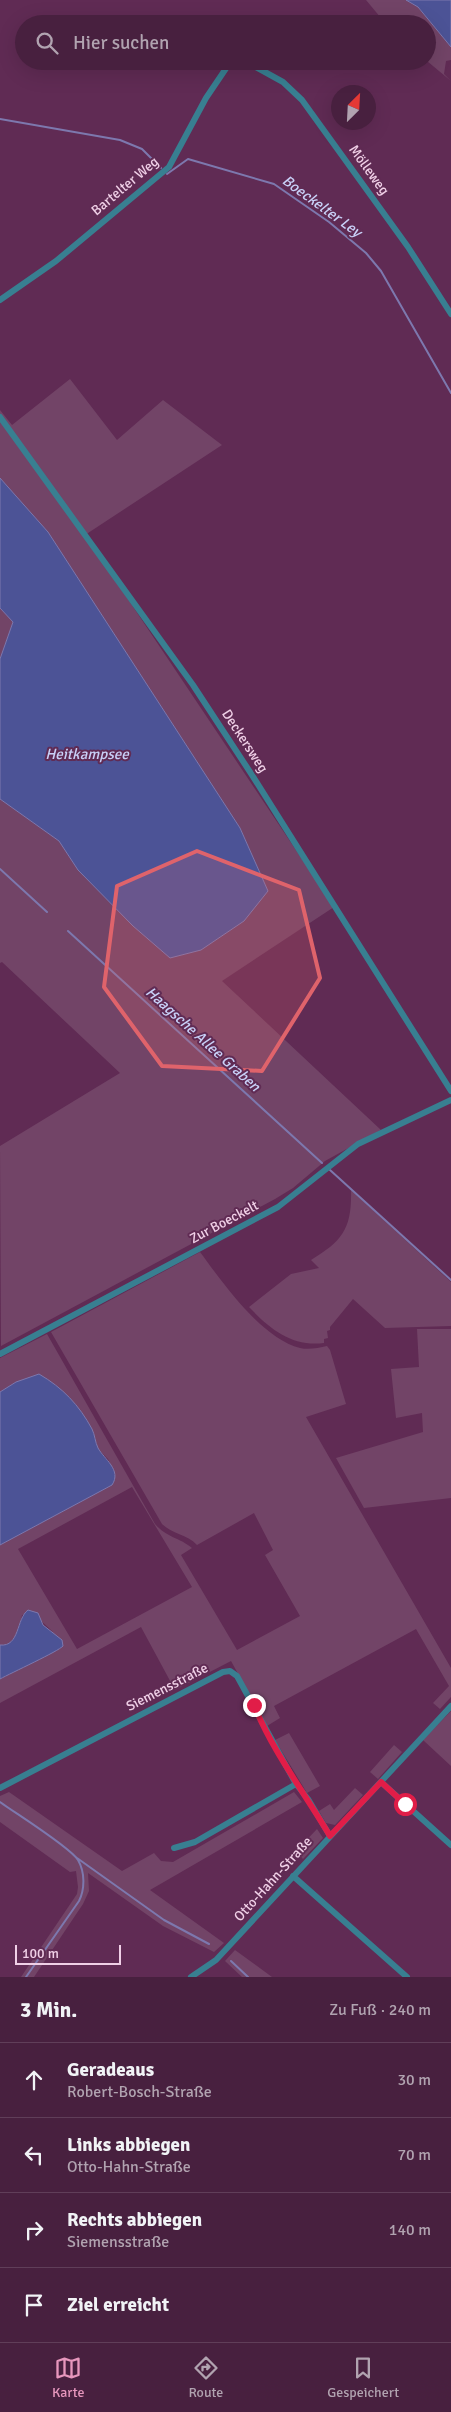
<!DOCTYPE html>
<html lang="de">
<meta charset="utf-8">
<style>
:root{--surface:#48203f;--page:#4f2846;--text:#f1f3f6;--muted:#b1a3b0;--line:#603e59;--accent:#e797bd}
body{margin:0;font-family:Signika,sans-serif;background:var(--page);color:var(--text)}
.compass{position:absolute;left:331px;top:85px;width:45px;height:45px;border-radius:50%;background:var(--surface);box-shadow:0 5px 20px #0002;rotate:24deg}
.scale{position:absolute;left:15px;bottom:12px;width:106px;box-sizing:border-box;padding-left:5px;border:2px solid #f0d0e7;border-top:0;font-size:14px;line-height:18px;white-space:nowrap;color:#f0d0e7;-webkit-text-stroke:4px #602b54;paint-order:stroke}
.stop{position:absolute;width:15px;height:15px;margin:-11px;border:4px solid #e11d48;border-radius:50%;background:#fff}
.stop.end{background:#e11d48;border-color:#fff;box-shadow:0 1px 5px #0008}
.list{margin:0;padding:0;list-style:none}
h2{display:flex;justify-content:space-between;align-items:center;height:65px;margin:0;padding:0 20px;font-size:21px}
h2 small{font-size:16px;font-weight:400;color:var(--muted)}
.list li{display:grid;grid-template-columns:32px 1fr auto;gap:15px;align-items:center;box-sizing:border-box;height:75px;padding:0 20px;border-top:1px solid var(--line)}
.list b{display:block;font-size:19px;white-space:nowrap}
.list p{margin:0;font-size:16px;white-space:nowrap;color:var(--muted)}
.list em{font-size:16px;font-style:normal;color:var(--muted)}
.icon{flex:none;width:28px;height:28px;fill:none;stroke:currentColor;stroke-width:2;stroke-linecap:round;stroke-linejoin:round}
.map{position:relative;flex:none;width:451px;height:1977px;overflow:hidden}
.search{position:absolute;background:var(--surface);box-shadow:0 5px 20px #0002;left:15px;right:15px;top:15px;height:55px;display:flex;align-items:center;gap:12px;box-sizing:border-box;padding:0 18px;border-radius:28px;color:var(--muted);font-size:19px}
.sheet{height:365px;background:var(--surface)}
nav{display:flex;justify-content:space-around;align-items:center;box-sizing:border-box;height:70px;border-top:1px solid var(--line);background:var(--surface);font-size:14px;color:var(--muted)}
nav a{display:grid;justify-items:center;gap:2px}
nav .on{color:var(--accent)}
.map>svg:first-child{display:block}
.green{fill:#724467;fill-rule:evenodd}
.water{fill:#4c5396;stroke:#7d78ae}
.lines{fill:none;stroke-linecap:round;stroke-linejoin:round}
.stream{stroke:#7d78ae;stroke-width:2}
.minor{stroke:#387f91;stroke-width:6}
.route{stroke:#e11d48;stroke-width:6}
.marked{fill:#df636b;fill-opacity:0.2;stroke:#df636b;stroke-width:4;stroke-linejoin:round}
.labels{text-anchor:middle;dominant-baseline:central;stroke-width:4;stroke-linejoin:round;paint-order:stroke}
.street-label{font-size:14px;fill:#f0d0e7;stroke:#602b54}
.water-label{font-size:15px;font-style:italic;fill:#c8d0f7;stroke:#602b54}
</style>
<div class="map">
<svg width="451" height="1977" viewBox="0 0 451 1977">
<rect width="100%" height="100%" fill="#602b54"/>
<path class="green" d="M 366,0 L 406,0 L 418,7 L 451,47 L 451,60 L 446,61 L 444,74 L 451,81 L 427,61 L 427,24 L 386,24 Z
M 70,379 L 117,440 L 163,400 L 222,445 L 85,535 L 334,907 L 222,981 L 381,1130 L 325,1161 L 293,1188 L 275,1199 L 1,1346 L 0,1146 L 120,1073 L 2,962 L 0,963 L 0,799 L 59,841 L 78,870 L 133,926 L 170,958 L 201,950 L 244,921 L 268,891 L 240,828 L 48,532 L 0,478 L 0,410 L 12,425 Z
M 0,608 L 13,622 L 0,659 Z
M 351,1190 L 451,1282 L 451,1326 L 385,1328 L 353,1299 L 330,1327 L 330,1330 L 327,1331 L 328,1338 L 324,1339 L 324,1343 C 292,1347 270,1329 249,1307 L 291,1274 L 319,1268 L 311,1260 C 343,1241 352,1228 351,1190 Z
M 200,1252 C 223,1283 261,1338 300,1348 C 309,1350 318,1348 327,1346 L 330,1350 L 346,1404 L 306,1417 L 451,1668 L 451,1697 L 440,1709 L 433,1703 L 449,1686 L 416,1629 L 274,1706 L 280,1718 L 267,1726 L 231,1661 L 175,1690 L 141,1627 L 0,1703 L 0,1679 L 30,1662 L 61,1648 L 52,1631 L 40,1620 L 38,1613 L 22,1615 C 20,1627 15,1647 0,1645 L 0,1545 L 112,1485 L 115,1474 L 108,1459 L 98,1449 L 88,1422 L 16,1382 L 0,1392 L 0,1358 L 47,1334 L 155,1524 C 167,1538 179,1537 192,1548 L 181,1555 L 237,1650 L 300,1616 L 265,1555 L 273,1550 L 254,1513 L 197,1545 C 187,1534 172,1534 162,1524 L 51,1332 ZM 132,1487 L 192,1587 L 77,1649 L 18,1549 Z
M 417,1329 L 451,1329 L 451,1498 L 364,1508 L 336,1458 L 423,1432 L 422,1413 L 396,1418 L 391,1369 L 419,1367 Z
M 451,1711 L 451,1766 L 423,1740 Z
M 289,1733 L 320,1786 L 307,1793 L 275,1740 Z
M 394,1745 L 402,1752 L 378,1779 L 370,1772 Z
M 355,1788 L 363,1795 L 335,1825 L 326,1823 L 319,1811 L 330,1804 L 334,1810 Z
M 9,1792 L 122,1871 L 154,1853 L 161,1861 L 173,1862 L 294,1792 L 302,1802 L 150,1890 L 224,1943 L 214,1952 L 163,1926 L 88,1873 L 89,1891 L 83,1904 L 34,1977 L 21,1977 L 77,1894 L 78,1887 L 76,1871 L 70,1872 L 0,1822 L 0,1796 Z
M 317,1829 L 323,1838 L 303,1859 L 296,1851 Z
M 235,1950 L 272,1977 L 242,1977 L 225,1961 Z"/>
<path class="water" d="M 406,0 L 451,0 L 451,47 L 418,7 Z
M 0,478 L 48,532 L 240,828 L 268,891 L 244,921 L 201,950 L 170,958 L 133,926 L 78,870 L 59,841 L 0,799 L 0,659 L 13,622 L 0,608 Z
M 39,1374 C 63,1388 79,1405 92,1429 C 95,1435 95,1442 98,1448 C 104,1459 122,1470 112,1485 L 0,1545 L 0,1392 L 16,1382 Z
M 28,1610 L 38,1613 L 43,1625 L 62,1640 L 63,1646 C 59,1651 11,1673 0,1679 L 0,1645 C 20,1647 16,1619 28,1610 Z"/>
<g class="lines">
<path class="stream" d="M 0,119 L 120,140 L 142,149 L 161,168
M 167,174 L 188,159 L 274,184 L 329,222 L 366,253 L 381,271 L 451,393
M 0,869 L 47,912
M 68,931 L 322,1163
M 330,1170 L 451,1280
M 0,1802 C 15,1813 70,1847 78,1860 C 85,1872 85,1889 79,1901 L 26,1977
M 77,1858 L 164,1920 L 209,1944
M 231,1961 L 248,1977"/>
<path class="minor" d="M 245,61 L 283,82 L 302,100 L 408,247 L 451,314
M 0,300 L 56,261 L 169,167 L 206,98 L 231,61
M 0,417 L 193,685 L 252,775 L 451,1091
M 0,1354 L 278,1207 L 358,1144 L 451,1100
M 381,1782 L 451,1845
M 0,1788 L 223,1672 L 230,1671 L 237,1676 L 296,1784 L 308,1799 L 330,1836
M 174,1848 L 195,1842 L 296,1784
M 293,1876 L 407,1977
M 191,1977 L 216,1960 L 451,1706"/>
</g>
<g class="lines">
<path class="route" d="M 254,1705 C 273,1752 304,1792 330,1836 L 381,1782 L 405,1804"/>
</g>
<path class="marked" d="M 197,851 L 299,890 L 320,978 L 262,1071 L 162,1066 L 104,987 L 117,886 Z"/>
<g class="labels">
<g class="street-label">
<text transform="translate(369 170) rotate(54)">Mölleweg</text>
<text transform="translate(125 186) rotate(-40)">Bartelter Weg</text>
<text transform="translate(245 741) rotate(57)">Deckersweg</text>
<text transform="translate(224 1222) rotate(-28)">Zur Boeckelt</text>
<text transform="translate(167 1687) rotate(-27)">Siemensstraße</text>
<text transform="translate(273 1879) rotate(-48)">Otto-Hahn-Straße</text>
</g>
<g class="water-label">
<text transform="translate(322 206) rotate(36)">Boeckelter Ley</text>
<text x="87" y="754">Heitkampsee</text>
<text transform="translate(203 1039) rotate(42)">Haagsche Allee Graben</text>
</g>
</g>
</svg>
<svg class="compass" viewBox="-18 -18 36 36"><path d="M0-13l5 13h-10z" fill="#e53935"/><path d="M0 13l5-13h-10z" fill="#b1a3b0"/></svg>
<div class="scale">100 m</div>
<div class="stop" style="left:405px;top:1804px"></div>
<div class="stop end" style="left:254px;top:1705px"></div>
<div class="search"><svg class="icon" aria-label="search" viewBox="0 0 24 24"><circle cx="10" cy="10" r="6"/><path d="M15 15l6 6"/></svg>Hier suchen</div>
</div>
<section class="sheet">
<h2>3 Min.<small>Zu Fuß · 240 m</small></h2>
<ul class="list">
<li><svg class="icon" aria-label="ahead" viewBox="0 0 24 24"><path d="M12 20V5M6 11l6-6 6 6"/></svg><div><b>Geradeaus</b><p>Robert-Bosch-Straße</p></div><em>30 m</em></li>
<li><svg class="icon" aria-label="left" viewBox="0 0 24 24"><path d="M17 20v-9H6M10 6l-5 5 5 5"/></svg><div><b>Links abbiegen</b><p>Otto-Hahn-Straße</p></div><em>70 m</em></li>
<li><svg class="icon" aria-label="right" viewBox="0 0 24 24"><path d="M7 20v-9h11M14 6l5 5-5 5"/></svg><div><b>Rechts abbiegen</b><p>Siemensstraße</p></div><em>140 m</em></li>
<li><svg class="icon" aria-label="arrive" viewBox="0 0 24 24"><path d="M6 21V4h12l-3 4 3 4H6"/></svg><div><b>Ziel erreicht</b></div></li>
</ul>
</section>
<nav>
<a class="on"><svg class="icon" aria-label="map" viewBox="0 0 24 24"><path d="M3 6l6-2 6 2 6-2v14l-6 2-6-2-6 2zM9 4v14M15 6v14"/></svg>Karte</a>
<a><svg class="icon" aria-label="directions" viewBox="0 0 24 24"><path d="M12 3l9 9-9 9-9-9zM9 14v-3h6M13 9l2 2-2 2"/></svg>Route</a>
<a><svg class="icon" aria-label="saved" viewBox="0 0 24 24"><path d="M7 4h10v16l-5-4-5 4z"/></svg>Gespeichert</a>
</nav>
